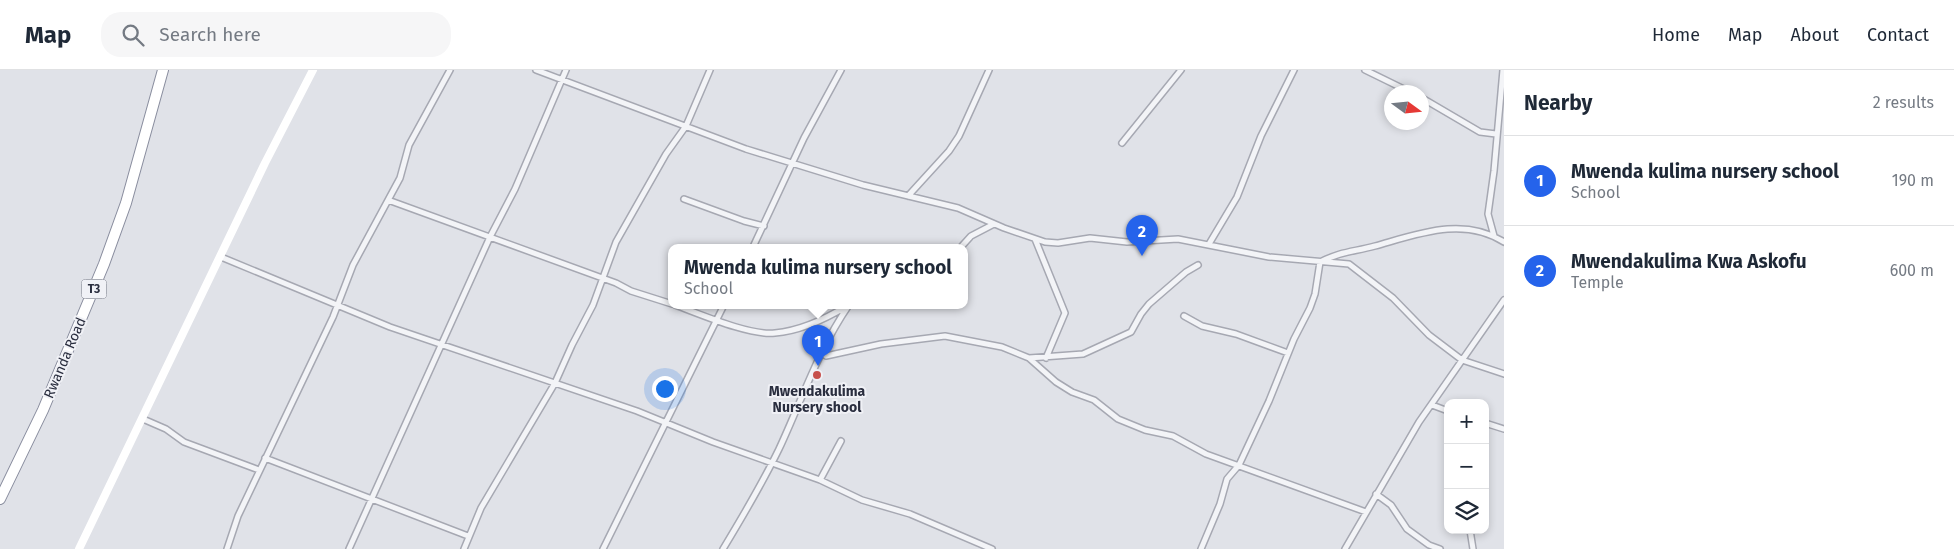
<!DOCTYPE html>
<meta charset="utf-8">
<style>
:root{--surface:#fff;--page:#f6f6f7;--text:#1f2937;--muted:#747a83;--line:#e0e1e3;--accent:#2563eb}
body{margin:0;font-family:"Fira Sans",sans-serif;background:var(--page);color:var(--text)}
.controls{position:absolute;right:15px;bottom:15px;display:grid;overflow:hidden;border-radius:10px;box-shadow:0 2px 8px #0003}
.controls button{width:45px;height:45px;display:grid;place-items:center;padding:0;border:0;border-bottom:1px solid var(--line);background:var(--surface);color:var(--text);font:25px sans-serif}
.compass{position:absolute;left:1384px;top:15px;width:45px;height:45px;border-radius:50%;background:var(--surface);box-shadow:0 2px 8px #0003;rotate:105deg}
.you{position:absolute;left:664px;top:318px;width:18px;height:18px;margin:-12px;border:4px solid #fff;border-radius:50%;background:#1a73e8;box-shadow:0 0 0 8px #1a73e833}
.badge{display:grid;place-items:center;width:32px;height:32px;border-radius:50%;background:var(--accent);color:#fff;font-size:16px;font-weight:700}
.pin{position:absolute;translate:-50% -41px;filter:drop-shadow(0 1px 2px #0008)}
.pin::after{content:'';position:absolute;top:26px;width:18px;height:15px;background:inherit;clip-path:polygon(0 0,100% 0,50% 100%)}
.popup{position:absolute;left:668px;top:174px;width:300px;height:65px;box-sizing:border-box;display:grid;place-content:center;border-radius:10px;background:var(--surface);filter:drop-shadow(0 1px 4px #0005);font-size:16px;white-space:nowrap;color:var(--muted)}
.popup b{font-size:19px;color:var(--text)}
.popup::after{content:'';position:absolute;left:50%;top:100%;margin-left:-10px;border:10px solid transparent;border-top-color:var(--surface)}
.list{margin:0;padding:0;list-style:none}
h2{display:flex;justify-content:space-between;align-items:center;height:65px;margin:0;padding:0 20px;font-size:21px}
h2 small{font-size:16px;font-weight:400;color:var(--muted)}
.list li{display:grid;grid-template-columns:32px 1fr auto;gap:15px;align-items:center;box-sizing:border-box;height:90px;padding:0 20px;border-top:1px solid var(--line)}
.list b{display:block;font-size:19px;white-space:nowrap}
.list p{margin:0;font-size:16px;white-space:nowrap;color:var(--muted)}
.list em{font-size:16px;font-style:normal;color:var(--muted)}
.icon{flex:none;width:28px;height:28px;fill:none;stroke:currentColor;stroke-width:2;stroke-linecap:round;stroke-linejoin:round}
.map{position:relative;flex:none;width:1504px;height:479px;overflow:hidden}
header{display:flex;align-items:center;gap:30px;box-sizing:border-box;height:70px;padding:0 25px;background:var(--surface);border-bottom:1px solid var(--line)}
header strong{font-size:24px}
nav{display:flex;gap:28px;margin-inline-start:auto;font-size:18px}
.search{width:350px;height:45px;background:var(--page);display:flex;align-items:center;gap:12px;box-sizing:border-box;padding:0 18px;border-radius:20px;color:var(--muted);font-size:19px}
main{display:flex}
aside{flex:1;background:var(--surface)}
.map>svg:first-child{display:block}
.lines{fill:none;stroke-linecap:round;stroke-linejoin:round}
.street-casing{stroke:#a6a8b2;stroke-width:8}
.highway-casing{stroke:#898d9e;stroke-width:12}
.street{stroke:#f3f4f7;stroke-width:5}
.secondary{stroke:#fff;stroke-width:8}
.highway{stroke:#fff;stroke-width:10}
.poi-dot{fill:#c7504c;stroke:#f0f1f6;stroke-width:2}
.labels{text-anchor:middle;dominant-baseline:central;stroke-width:4;stroke-linejoin:round;paint-order:stroke}
.shield{fill:#f0f1f6;stroke:#656876;stroke-width:1}
.shield-label{font-size:12px;font-weight:bold;fill:#2a2e3f}
.street-label{font-size:14px;fill:#2a2e3f;stroke:#f0f1f6}
.poi-label{font-size:14px;font-weight:bold;fill:#2a2e3f;stroke:#f0f1f6}
</style>
<header>
<strong>Map</strong>
<div class="search"><svg class="icon" aria-label="search" viewBox="0 0 24 24"><circle cx="10" cy="10" r="6"/><path d="M15 15l6 6"/></svg>Search here</div>
<nav><a>Home</a><a>Map</a><a>About</a><a>Contact</a></nav>
</header>
<main>
<div class="map">
<svg width="1504" height="479" viewBox="0 0 1504 479">
<rect width="100%" height="100%" fill="#e0e2e8"/>
<g class="lines">
<g class="street-casing">
<path id="street" d="M 536,0 L 746,79 L 863,115 L 958,138 L 1004,158 L 1045,172 L 1058,173 L 1090,168 L 1127,172 L 1178,169 L 1269,187 L 1349,194 L 1393,228 L 1429,265 L 1462,290 L 1504,304
M 1365,0 L 1410,22
M 1422,28 L 1480,62 L 1496,64
M 1122,73 L 1181,0
M 908,126 L 949,81 L 959,66 L 989,0
M 684,129 L 744,151 L 764,156
M 388,130 L 616,213 L 631,221 L 672,234
M 1494,166 L 1488,144 L 1494,101 L 1503,0
M 1035,169 L 1065,243 L 1046,288
M 1209,174 L 1237,127 L 1261,66 L 1294,0
M 753,177 L 804,68 L 841,0
M 961,177 L 971,166 L 994,154
M 221,187 L 390,257 L 637,341 L 713,372 L 820,410 L 862,430 L 910,444 L 992,479
M 675,235 C 700,244 750,266 775,263 C 799,261 827,248 847,236
M 1184,246 L 1202,256 L 1236,264 L 1288,283
M 821,282 L 826,286 L 881,274 L 945,266 L 1002,277 L 1029,288 L 1083,284 L 1131,262 L 1141,244 L 1149,234 L 1186,202 L 1198,195
M 1030,289 L 1056,312 L 1072,322 L 1094,330 L 1118,349 L 1145,360 L 1173,366 L 1206,384 L 1366,442
M 1432,335 L 1448,341
M 143,349 L 166,359 L 184,372 L 259,400
M 1485,353 L 1504,359
M 265,388 L 468,466
M 820,410 L 841,371
M 1376,424 L 1391,435 L 1407,459 L 1429,475 L 1440,479
M 1470,460 L 1473,479
M 227,479 L 238,446 L 333,247 L 353,195 L 400,108 L 409,75 L 450,0
M 349,479 L 490,167 L 515,119 L 566,0
M 464,479 L 481,438 L 555,313 L 572,275 L 593,235 L 616,172 L 666,84 L 686,56 L 710,0
M 603,479 L 724,235
M 723,479 C 743,446 762,414 779,379 C 802,330 818,280 849,235
M 1201,479 L 1220,434 L 1227,409 L 1239,395 L 1269,331 L 1294,269 L 1310,238 L 1315,224 L 1320,192 C 1342,181 1353,182 1375,176 C 1418,164 1463,146 1504,172
M 1345,479 L 1419,352 L 1504,230"/>
</g>
<g class="highway-casing">
<path id="highway" d="M 0,429 L 43,340 L 104,194 L 126,133 L 163,0"/>
</g>
<use href="#street" class="street"/>
<path class="secondary" d="M 79,479 L 265,93 L 313,0"/>
<use href="#highway" class="highway"/>
</g>
<circle class="poi-dot" cx="817" cy="305" r="5"/>
<g class="labels">
<rect class="shield" x="81.5" y="209.5" width="25" height="19" rx="4"/>
<g class="shield-label">
<text x="94" y="219">T3</text>
</g>
<g class="street-label">
<text transform="translate(65 288) rotate(-67)">Rwanda Road</text>
</g>
<g class="poi-label">
<text x="817" y="321">Mwendakulima<tspan x="817" dy="16">Nursery shool</tspan></text>
</g>
</g>
</svg>
<div class="controls">
<button>+</button>
<button>−</button>
<button><svg class="icon" aria-label="layers" viewBox="0 0 24 24"><path d="M12 4l9 5-9 5-9-5zM3 14l9 5 9-5"/></svg></button>
</div>
<svg class="compass" viewBox="-18 -18 36 36"><path d="M0-13l5 13h-10z" fill="#e53935"/><path d="M0 13l5-13h-10z" fill="#747a83"/></svg>
<div class="you"></div>
<div class="pin badge" style="left:818px;top:296px">1</div>
<div class="popup"><b>Mwenda kulima nursery school</b>School</div>
<div class="pin badge" style="left:1142px;top:186px">2</div>
</div>
<aside>
<h2>Nearby<small>2 results</small></h2>
<ul class="list">
<li><span class="badge">1</span><div><b>Mwenda kulima nursery school</b><p>School</p></div><em>190 m</em></li>
<li><span class="badge">2</span><div><b>Mwendakulima Kwa Askofu</b><p>Temple</p></div><em>600 m</em></li>
</ul>
</aside>
</main>
